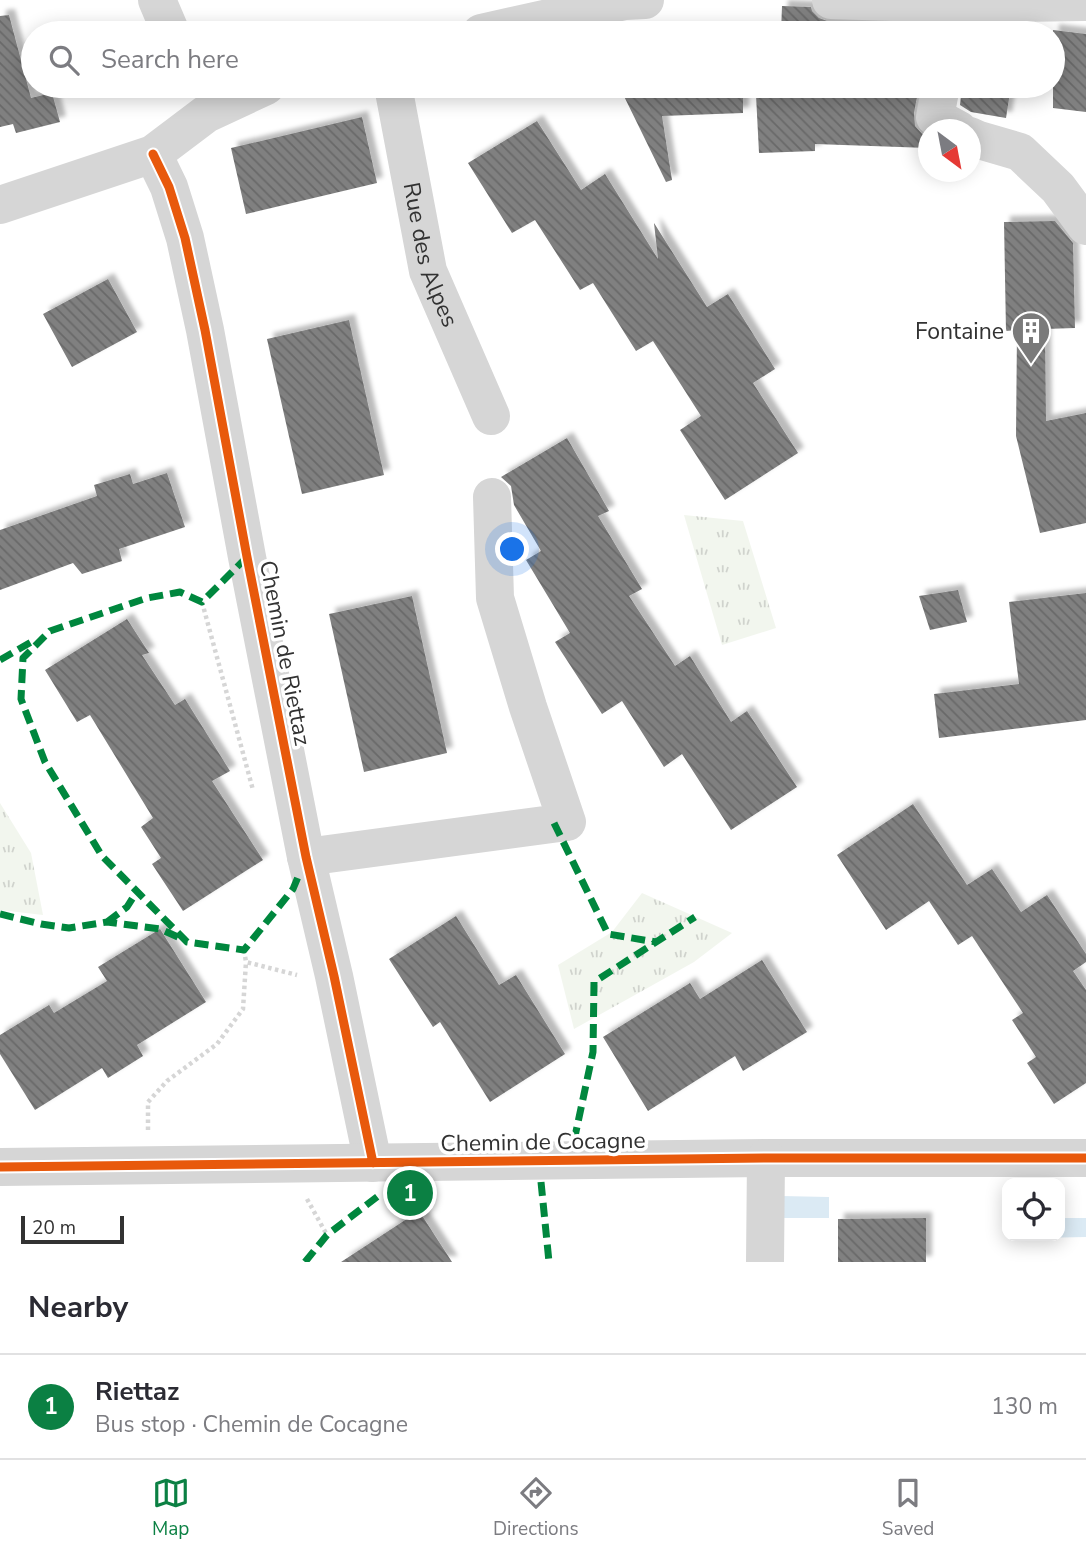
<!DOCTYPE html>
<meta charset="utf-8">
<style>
:root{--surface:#fff;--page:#f2f2f3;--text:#2b2b33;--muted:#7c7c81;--line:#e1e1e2;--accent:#0b8043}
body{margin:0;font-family:"Nunito Sans",sans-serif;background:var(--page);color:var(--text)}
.controls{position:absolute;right:21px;bottom:21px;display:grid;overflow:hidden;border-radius:14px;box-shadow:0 4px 18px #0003}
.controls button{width:63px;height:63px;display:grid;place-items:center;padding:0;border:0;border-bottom:2px solid var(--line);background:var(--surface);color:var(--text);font:35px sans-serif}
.compass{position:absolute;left:918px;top:119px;width:63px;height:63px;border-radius:50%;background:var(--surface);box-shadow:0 4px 18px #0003;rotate:148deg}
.scale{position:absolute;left:21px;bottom:18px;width:103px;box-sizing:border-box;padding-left:7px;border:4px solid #323232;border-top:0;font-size:19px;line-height:24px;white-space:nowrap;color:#323232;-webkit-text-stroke:5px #fff;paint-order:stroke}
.you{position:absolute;left:513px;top:550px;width:24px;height:24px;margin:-18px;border:5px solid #fff;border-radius:50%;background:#1a73e8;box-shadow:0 0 0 10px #1a73e833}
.badge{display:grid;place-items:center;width:46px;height:46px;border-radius:50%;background:var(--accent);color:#fff;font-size:23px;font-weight:700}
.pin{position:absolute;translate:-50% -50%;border:4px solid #fff;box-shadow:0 2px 7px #0006}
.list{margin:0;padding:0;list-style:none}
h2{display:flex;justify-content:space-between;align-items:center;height:91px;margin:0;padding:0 28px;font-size:30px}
h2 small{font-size:23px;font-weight:400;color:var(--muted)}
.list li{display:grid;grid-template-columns:46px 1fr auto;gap:21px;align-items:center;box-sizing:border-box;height:105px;padding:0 28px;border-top:2px solid var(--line)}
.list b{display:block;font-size:26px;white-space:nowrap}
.list p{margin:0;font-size:23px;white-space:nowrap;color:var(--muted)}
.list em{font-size:23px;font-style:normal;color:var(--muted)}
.icon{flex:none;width:38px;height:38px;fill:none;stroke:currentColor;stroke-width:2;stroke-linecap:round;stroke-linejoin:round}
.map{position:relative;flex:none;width:1086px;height:1262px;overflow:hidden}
.search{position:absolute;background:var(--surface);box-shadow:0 4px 18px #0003;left:21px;right:21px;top:21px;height:77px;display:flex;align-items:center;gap:18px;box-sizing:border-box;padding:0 24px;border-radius:38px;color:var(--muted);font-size:26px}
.sheet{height:196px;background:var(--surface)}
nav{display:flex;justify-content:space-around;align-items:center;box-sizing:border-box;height:98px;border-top:2px solid var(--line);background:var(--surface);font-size:19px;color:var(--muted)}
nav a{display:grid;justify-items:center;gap:4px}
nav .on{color:var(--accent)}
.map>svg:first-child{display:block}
.grass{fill:url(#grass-tufts)}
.water{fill:#dbeaf4}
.building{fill:url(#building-back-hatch);filter:url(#shadow)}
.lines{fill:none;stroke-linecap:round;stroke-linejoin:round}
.path{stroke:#d6d6d6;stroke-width:4.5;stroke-dasharray:3.5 3.5;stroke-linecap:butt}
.minor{stroke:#d6d6d6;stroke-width:38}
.quiet{stroke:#00873e;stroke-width:7;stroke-dasharray:14 7;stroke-linecap:butt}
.cycleway-casing{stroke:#fff;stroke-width:13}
.cycleway{stroke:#e8590c;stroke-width:9}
.labels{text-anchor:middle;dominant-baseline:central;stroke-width:7;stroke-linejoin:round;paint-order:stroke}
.street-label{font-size:23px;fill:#323232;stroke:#fff}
.poi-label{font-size:23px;fill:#323232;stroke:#fff;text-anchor:end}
</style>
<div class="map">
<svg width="1086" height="1262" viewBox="0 0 1086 1262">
<defs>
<pattern id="grass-tufts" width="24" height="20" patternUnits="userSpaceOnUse" patternTransform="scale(1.75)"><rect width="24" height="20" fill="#f2f6ee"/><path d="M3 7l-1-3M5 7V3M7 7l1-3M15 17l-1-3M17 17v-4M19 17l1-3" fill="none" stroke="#d0d3cd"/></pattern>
<pattern id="building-back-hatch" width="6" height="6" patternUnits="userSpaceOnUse" patternTransform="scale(1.75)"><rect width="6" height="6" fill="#808080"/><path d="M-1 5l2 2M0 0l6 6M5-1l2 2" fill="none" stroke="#696969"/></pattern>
<filter id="shadow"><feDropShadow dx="6" dy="-6" stdDeviation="2" flood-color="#0004"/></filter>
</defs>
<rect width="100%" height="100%" fill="#fff"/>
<path class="grass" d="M 684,515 L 743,521 L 776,628 L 722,645 Z
M 0,803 L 31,853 L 43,915 L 0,910 Z
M 642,893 L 732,933 L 694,962 L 574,1029 L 558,965 L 612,932 Z"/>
<path class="water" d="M 781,1196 L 829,1197 L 829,1218 L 781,1218 Z
M 1060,1218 L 1086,1218 L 1086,1237 L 1037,1238 L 1037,1236 L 1060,1236 Z"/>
<path class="building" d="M 782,6 L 811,7 L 812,11 L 819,18 L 830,22 L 898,24 L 897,33 L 781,33 Z
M 9,15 L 31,98 L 52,93 L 60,122 L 16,133 L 13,124 L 0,127 L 0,16 Z
M 1053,30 L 1086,34 L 1086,112 L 1053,108 Z
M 619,86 L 743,86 L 743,113 L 662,116 L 672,180 L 666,182 Z
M 839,86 L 919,86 L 914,113 L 915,126 L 924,136 L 928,138 L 928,148 L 815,144 L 815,151 L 759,153 L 756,95 L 839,91 Z
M 962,86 L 1011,86 L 1006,118 L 971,112 L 960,105 Z
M 362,117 L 377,183 L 246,214 L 231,148 Z
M 537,121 L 581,190 L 605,174 L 658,259 L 654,223 L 707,307 L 728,294 L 775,369 L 753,383 L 798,453 L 725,500 L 680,430 L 701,416 L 653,341 L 636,351 L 593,283 L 580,290 L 535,220 L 512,233 L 468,163 Z
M 1055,221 L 1073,243 L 1075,328 L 1045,329 L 1046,421 L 1086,413 L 1086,523 L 1040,533 L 1016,436 L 1017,330 L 1006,331 L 1004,222 Z
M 108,279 L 137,332 L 72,367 L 43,314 Z
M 349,320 L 384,475 L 302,494 L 267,339 Z
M 567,438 L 609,511 L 598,516 L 642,589 L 629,596 L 675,666 L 690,656 L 731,722 L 747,711 L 797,787 L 731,830 L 682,754 L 664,767 L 622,701 L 602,714 L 555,642 L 570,633 L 526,560 L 541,551 L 514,505 L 511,486 L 501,477 Z
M 167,473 L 185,527 L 119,549 L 122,561 L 82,574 L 73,563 L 0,590 L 0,530 L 97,496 L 94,485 L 130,474 L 133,484 Z
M 958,590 L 967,622 L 930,630 L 919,596 Z
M 1086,593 L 1086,720 L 939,738 L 934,694 L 1019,684 L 1009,602 Z
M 412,596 L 447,753 L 364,772 L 329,614 Z
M 127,619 L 149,653 L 142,655 L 175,705 L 185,699 L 230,771 L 212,781 L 263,860 L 183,911 L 152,864 L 161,858 L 141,827 L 153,818 L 90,715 L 77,722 L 45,670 Z
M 913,804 L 967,885 L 992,869 L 1021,912 L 1047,895 L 1086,954 L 1086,962 L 1073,971 L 1086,990 L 1086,1083 L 1054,1104 L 1027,1063 L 1036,1057 L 1012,1020 L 1023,1013 L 972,936 L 958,945 L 929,901 L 886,930 L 837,855 Z
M 456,916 L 499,985 L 516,975 L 565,1054 L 490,1102 L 440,1022 L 433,1027 L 389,959 Z
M 160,929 L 206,1002 L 137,1045 L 143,1056 L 108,1078 L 102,1068 L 35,1110 L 0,1054 L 0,1035 L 49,1005 L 54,1013 L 107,981 L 98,967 Z
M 762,960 L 807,1032 L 743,1071 L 735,1056 L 648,1111 L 603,1037 L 690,983 L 700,999 Z
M 419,1211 L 452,1262 L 341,1262 Z
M 926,1218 L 926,1262 L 838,1262 L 838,1219 Z"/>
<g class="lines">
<path class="path" d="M 202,602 L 253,790
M 244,950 L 246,962 L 297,975
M 148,1130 L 148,1102 L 167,1081 L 217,1044 L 243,1009 L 246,962
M 307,1199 L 327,1235"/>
<g class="minor">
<path d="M 157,0 L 171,33"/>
<path d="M 831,0 L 956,4 L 1086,2"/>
<path d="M 481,33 L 625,1 L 645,0"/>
<path id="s1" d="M 393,86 L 428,271 L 491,416"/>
<path d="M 941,86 L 935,117 L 959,130"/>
<path d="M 970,136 L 979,140 L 1020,152 L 1058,188 L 1086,226"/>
<path d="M 153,154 L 169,187 L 185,238 L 205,330 L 247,557 L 306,857 L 334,976 L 373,1163"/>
<path d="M 0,205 L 153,154 L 206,114 L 266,86"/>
<path d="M 306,857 L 567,822 L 528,707 L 495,598 L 492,497"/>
<path d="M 0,1167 L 766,1158 L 1086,1158"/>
<path d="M 765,1262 L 766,1158"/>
</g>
<path class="quiet" d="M 247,557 L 202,602 L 180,592 L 147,598 L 50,631 L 23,658 L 21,699 L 45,762 L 102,856 L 187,942 L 244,950 L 293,889 L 298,877
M 0,660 L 33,641
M 554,823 L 608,934 L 656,942
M 0,914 L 41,924 L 69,928 L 107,922 L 160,929 L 178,937
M 107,922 L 127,907 L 137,891
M 574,1141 L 593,1052 L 594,982 L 695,917
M 541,1182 L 549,1262
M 305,1262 L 327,1235 L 382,1193"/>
<g class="cycleway-casing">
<path id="cycleway" d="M 153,154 L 169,187 L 185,238 L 205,330 L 247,557 L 306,857 L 334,976 L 373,1163
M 0,1167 L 766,1158 L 1086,1158"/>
</g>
<use href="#cycleway" class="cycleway"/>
</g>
<defs>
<g id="building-pin" transform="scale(2.0125)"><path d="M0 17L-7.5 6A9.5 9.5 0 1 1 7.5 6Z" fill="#7a7a7a" stroke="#fff"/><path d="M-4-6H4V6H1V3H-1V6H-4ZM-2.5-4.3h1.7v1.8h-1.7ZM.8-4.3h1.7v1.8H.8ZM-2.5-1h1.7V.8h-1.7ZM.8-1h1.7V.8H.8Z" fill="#fff"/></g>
</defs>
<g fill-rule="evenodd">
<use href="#building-pin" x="1031" y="331"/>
</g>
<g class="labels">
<g class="street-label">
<text stroke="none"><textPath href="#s1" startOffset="173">Rue des Alpes</textPath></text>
<text transform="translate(285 653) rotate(79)">Chemin de Riettaz</text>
<text transform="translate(543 1142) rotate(-1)">Chemin de Cocagne</text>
</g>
<g class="poi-label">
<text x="1004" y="331">Fontaine</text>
</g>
</g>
</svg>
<div class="controls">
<button><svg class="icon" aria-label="locate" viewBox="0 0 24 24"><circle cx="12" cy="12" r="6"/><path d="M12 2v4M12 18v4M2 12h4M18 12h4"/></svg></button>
</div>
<svg class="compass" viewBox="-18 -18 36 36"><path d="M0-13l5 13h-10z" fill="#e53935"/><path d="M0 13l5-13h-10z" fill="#7c7c81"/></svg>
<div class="scale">20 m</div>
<div class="you"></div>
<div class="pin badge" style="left:410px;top:1193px">1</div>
<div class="search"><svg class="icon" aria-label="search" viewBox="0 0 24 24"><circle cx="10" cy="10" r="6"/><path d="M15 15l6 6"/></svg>Search here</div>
</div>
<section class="sheet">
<h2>Nearby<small></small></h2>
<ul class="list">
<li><span class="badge">1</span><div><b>Riettaz</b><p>Bus stop · Chemin de Cocagne</p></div><em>130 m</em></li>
</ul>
</section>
<nav>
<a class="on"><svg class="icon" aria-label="map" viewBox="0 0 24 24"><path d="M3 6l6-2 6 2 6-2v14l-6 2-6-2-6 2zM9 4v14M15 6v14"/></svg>Map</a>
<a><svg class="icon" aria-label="directions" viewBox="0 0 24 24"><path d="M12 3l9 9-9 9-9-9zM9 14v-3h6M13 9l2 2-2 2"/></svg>Directions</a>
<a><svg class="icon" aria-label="saved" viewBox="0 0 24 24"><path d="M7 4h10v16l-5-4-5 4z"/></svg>Saved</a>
</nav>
